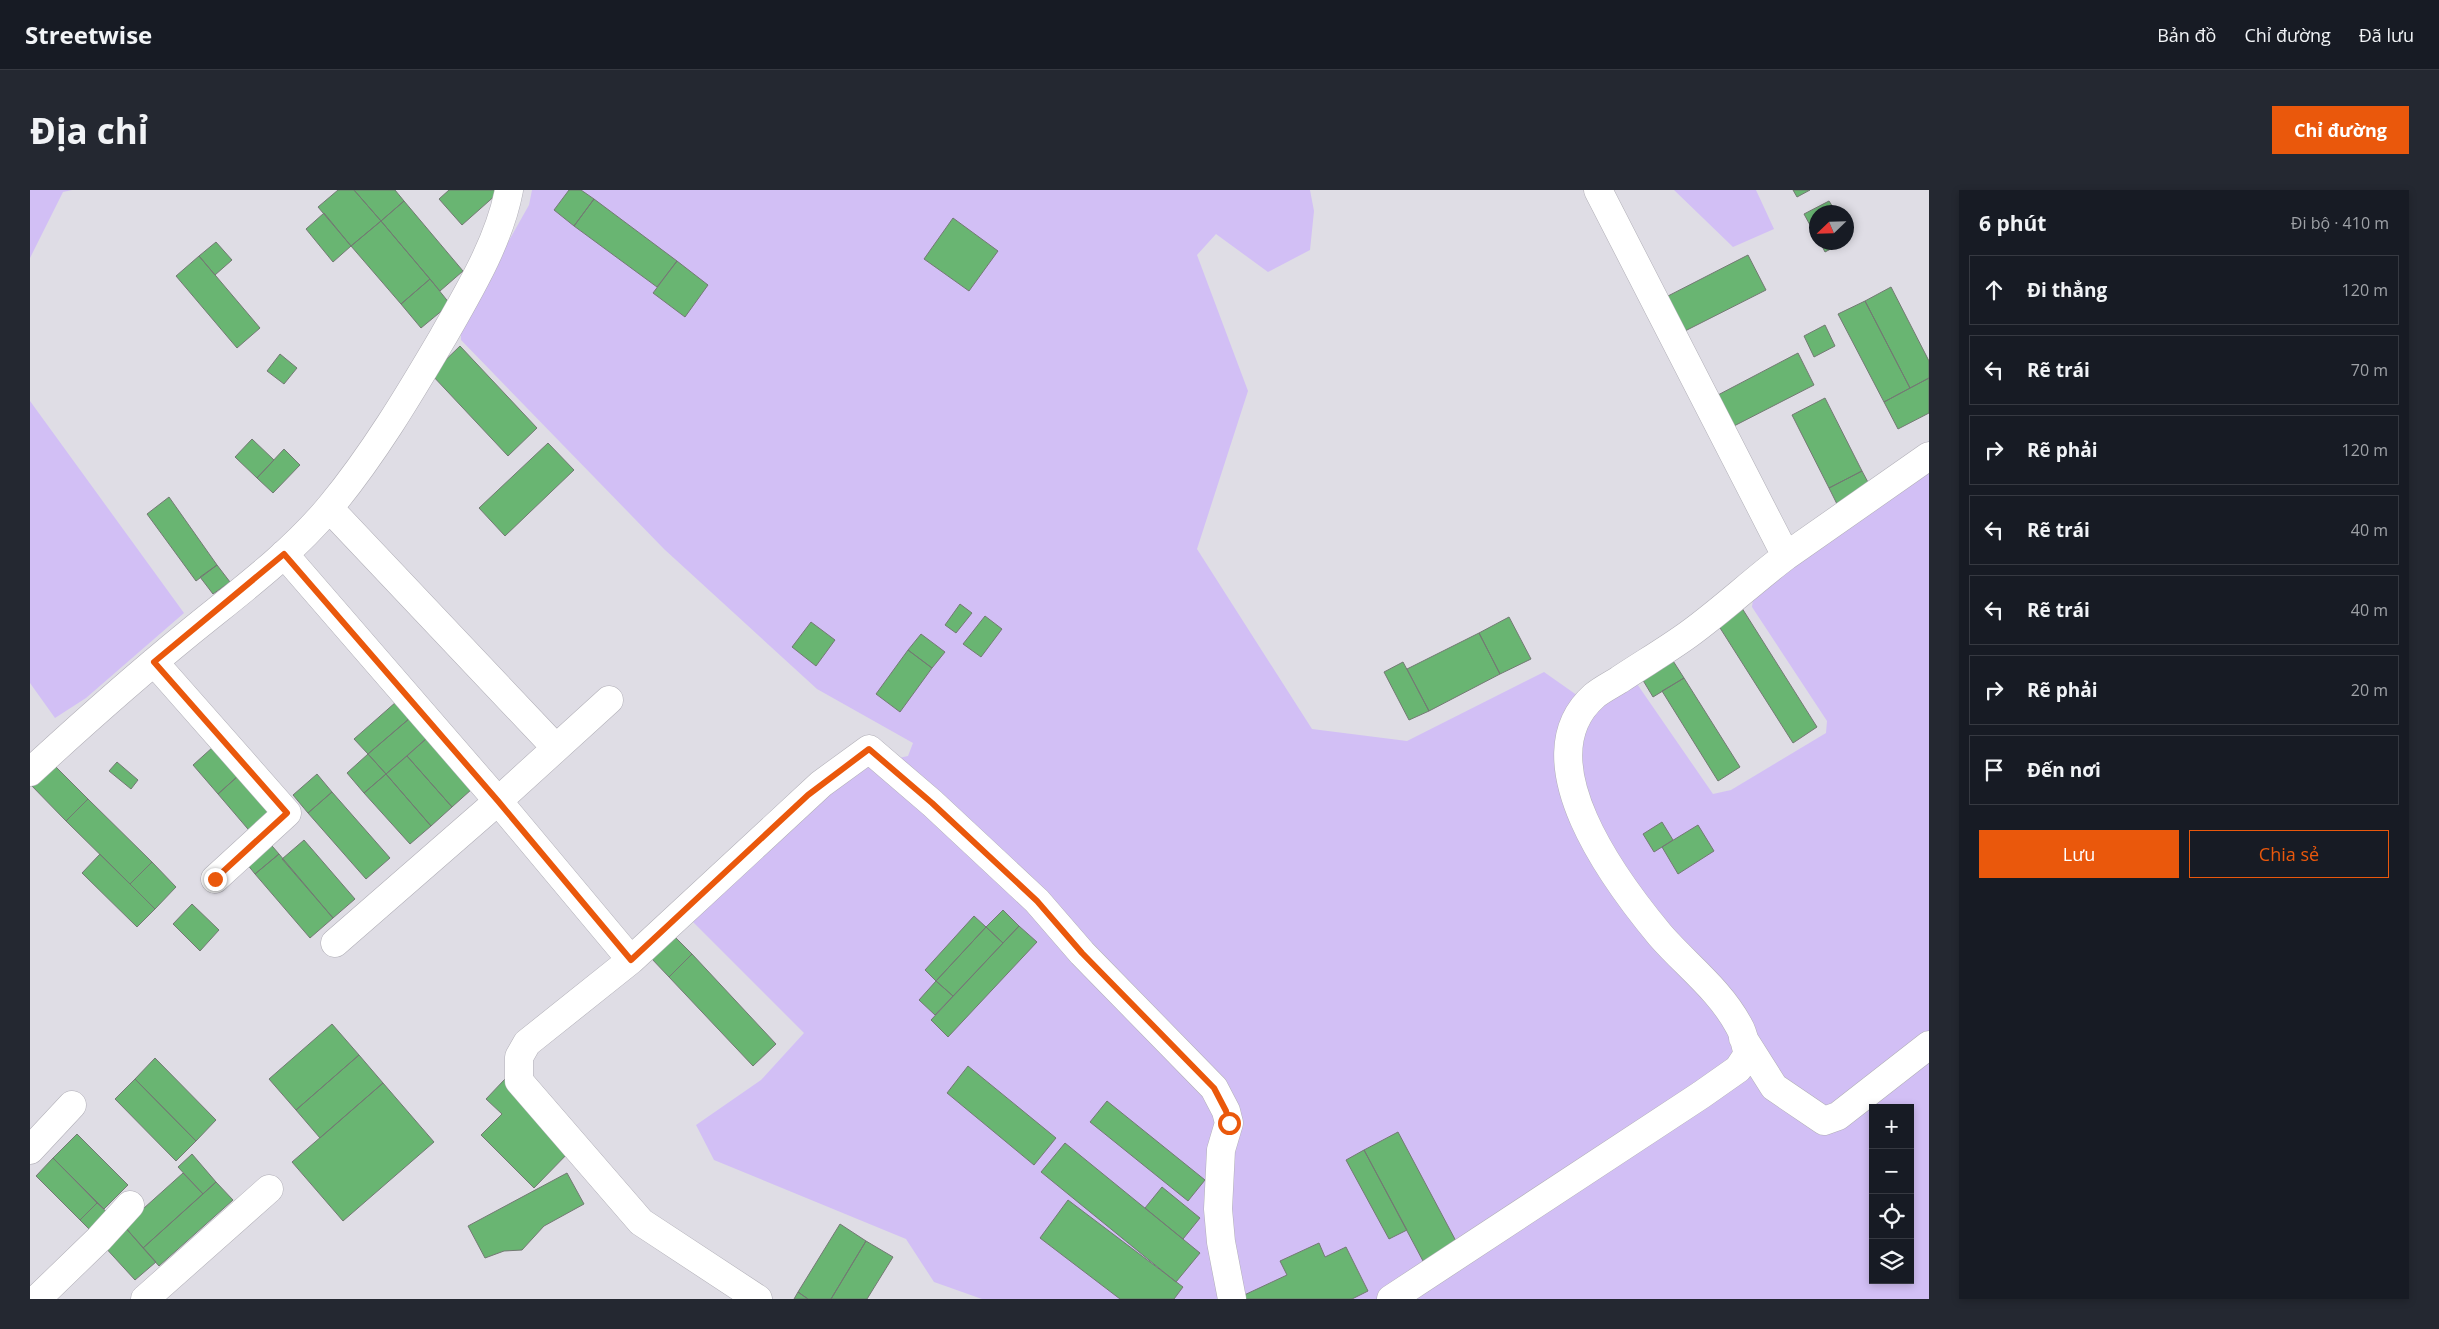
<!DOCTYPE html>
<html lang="vi">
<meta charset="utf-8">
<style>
:root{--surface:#171b24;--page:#242831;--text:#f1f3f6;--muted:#9ea1a6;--line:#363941;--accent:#ea580c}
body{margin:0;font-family:"Open Sans",sans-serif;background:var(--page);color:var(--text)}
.controls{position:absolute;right:15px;bottom:15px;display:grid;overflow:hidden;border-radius:0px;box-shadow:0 2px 8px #0003}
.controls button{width:45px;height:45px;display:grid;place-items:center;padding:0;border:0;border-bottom:1px solid var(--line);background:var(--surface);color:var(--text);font:25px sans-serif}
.compass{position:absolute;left:1779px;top:15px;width:45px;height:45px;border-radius:50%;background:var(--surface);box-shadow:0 2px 8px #0003;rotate:247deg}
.stop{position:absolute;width:15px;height:15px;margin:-11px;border:4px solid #ea580c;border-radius:50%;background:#fff}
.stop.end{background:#ea580c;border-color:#fff;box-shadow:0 1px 5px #0008}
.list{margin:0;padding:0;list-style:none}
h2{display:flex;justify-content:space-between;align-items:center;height:65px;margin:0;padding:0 20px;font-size:21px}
h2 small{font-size:16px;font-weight:400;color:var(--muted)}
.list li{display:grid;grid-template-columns:32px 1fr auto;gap:15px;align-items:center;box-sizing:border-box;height:70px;margin:0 10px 10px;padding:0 10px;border:1px solid var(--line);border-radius:0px}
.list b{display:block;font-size:19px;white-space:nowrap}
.list em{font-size:16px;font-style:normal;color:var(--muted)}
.actions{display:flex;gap:10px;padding:15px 20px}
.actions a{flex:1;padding:11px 0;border:1px solid var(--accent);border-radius:0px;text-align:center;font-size:18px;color:var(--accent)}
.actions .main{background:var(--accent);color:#fff}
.icon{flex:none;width:28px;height:28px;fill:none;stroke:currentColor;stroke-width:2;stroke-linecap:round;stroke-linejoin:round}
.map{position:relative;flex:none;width:1899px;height:1109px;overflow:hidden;border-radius:0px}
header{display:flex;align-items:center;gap:30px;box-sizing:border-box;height:70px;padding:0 25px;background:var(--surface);border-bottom:1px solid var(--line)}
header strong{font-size:24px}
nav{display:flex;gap:28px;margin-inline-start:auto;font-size:18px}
.intro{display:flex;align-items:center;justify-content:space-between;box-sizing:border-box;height:120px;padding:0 30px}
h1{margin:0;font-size:35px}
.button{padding:12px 22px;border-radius:0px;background:var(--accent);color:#fff;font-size:18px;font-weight:700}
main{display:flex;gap:30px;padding:0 30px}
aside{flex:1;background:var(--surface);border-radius:0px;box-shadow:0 2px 8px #0003}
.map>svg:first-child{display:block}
.green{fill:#d2bff5;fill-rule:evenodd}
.building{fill:#69b572;stroke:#737973}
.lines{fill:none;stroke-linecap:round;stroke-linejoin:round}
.minor-casing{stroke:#b1afb7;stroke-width:29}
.minor{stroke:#fff;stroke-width:28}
.route{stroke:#ea580c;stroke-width:6}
</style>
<header>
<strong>Streetwise</strong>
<nav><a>Bản đồ</a><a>Chỉ đường</a><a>Đã lưu</a></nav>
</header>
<div class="intro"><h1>Địa chỉ</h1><a class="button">Chỉ đường</a></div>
<main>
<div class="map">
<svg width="1899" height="1109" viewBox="0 0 1899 1109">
<rect width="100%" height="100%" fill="#dfdde5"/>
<path class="green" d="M 0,0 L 42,0 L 33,2 L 0,68 Z
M 502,0 L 1280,0 L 1284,21 L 1280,60 L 1238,82 L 1186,44 L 1167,65 L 1218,201 L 1167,359 L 1282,539 L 1377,551 L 1514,482 L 1568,520 L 1605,491 L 1683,604 L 1701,600 L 1796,543 L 1797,531 L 1722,417 L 1724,401 L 1899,275 L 1899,1109 L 952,1109 L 904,1092 L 876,1049 L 684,970 L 666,935 L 731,890 L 774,843 L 661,730 L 801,596 L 836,575 L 878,566 L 883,553 L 787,499 L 634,359 L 431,150 L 431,136 L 499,15 ZM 1843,918 L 1880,918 L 1880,1090 L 1843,1090 Z
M 1644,0 L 1726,0 L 1744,39 L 1703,57 Z
M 0,211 L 154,423 L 56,508 L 25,528 L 0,493 Z"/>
<path class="building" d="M 308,0 L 324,0 L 351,31 L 321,56 L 288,17 Z
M 324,0 L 365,0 L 374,11 L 351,31 Z
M 419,0 L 465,0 L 468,3 L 432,35 L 409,9 Z
M 539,0 L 551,0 L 564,9 L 544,36 L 524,20 Z
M 1763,0 L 1780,0 L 1767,7 Z
M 564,9 L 647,71 L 627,97 L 544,36 Z
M 374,11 L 433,81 L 410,101 L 351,31 Z
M 1799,11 L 1806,22 L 1786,22 L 1786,46 L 1774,24 Z
M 294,23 L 321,56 L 303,72 L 276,39 Z
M 923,28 L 968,61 L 939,101 L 894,69 Z
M 351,31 L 400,89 L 371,114 L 321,56 Z
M 186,52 L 202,70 L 185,85 L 169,66 Z
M 1790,52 L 1814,52 L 1795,62 Z
M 1718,65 L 1736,100 L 1653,142 L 1636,107 Z
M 169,66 L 230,138 L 207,158 L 146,86 Z
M 647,71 L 678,95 L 655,127 L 623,103 Z
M 400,89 L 420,114 L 391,138 L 371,114 Z
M 1861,97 L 1899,171 L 1899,188 L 1880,198 L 1835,111 Z
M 1835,111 L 1880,198 L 1854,212 L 1808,124 Z
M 1795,135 L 1805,156 L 1784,167 L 1774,146 Z
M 430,156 L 507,238 L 478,266 L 401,184 Z
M 1768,163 L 1784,195 L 1702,237 L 1686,206 Z
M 250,164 L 267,178 L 254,194 L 237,181 Z
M 1899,188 L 1899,223 L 1868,239 L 1854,212 Z
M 1795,208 L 1832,281 L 1799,298 L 1762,225 Z
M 222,249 L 244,270 L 227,288 L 205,267 Z
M 518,253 L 544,280 L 475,346 L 449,318 Z
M 254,259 L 270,275 L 243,303 L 227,288 Z
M 1832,281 L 1840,296 L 1807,314 L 1799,298 Z
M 139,307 L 187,375 L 166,391 L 117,324 Z
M 187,375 L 200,392 L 183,404 L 170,387 Z
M 930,414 L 942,423 L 926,443 L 915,435 Z
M 1710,415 L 1787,537 L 1763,553 L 1685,430 Z
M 955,426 L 972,439 L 951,467 L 933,454 Z
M 1479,427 L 1501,469 L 1470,484 L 1449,443 Z
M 781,432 L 805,450 L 786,476 L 762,457 Z
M 1449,443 L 1470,484 L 1399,521 L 1377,479 Z
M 891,444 L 915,462 L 902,478 L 878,460 Z
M 878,460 L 902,478 L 870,522 L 846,504 Z
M 1638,463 L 1654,488 L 1623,507 L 1608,482 Z
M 1373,472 L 1399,521 L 1379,530 L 1354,482 Z
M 1654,488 L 1710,577 L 1688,591 L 1632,501 Z
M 366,512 L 380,528 L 338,564 L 324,549 Z
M 380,528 L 397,548 L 356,584 L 338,564 Z
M 397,548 L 442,599 L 422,617 L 377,566 Z
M 183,557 L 208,586 L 188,604 L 163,575 Z
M 338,564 L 356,584 L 334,603 L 317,583 Z
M 377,566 L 422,617 L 401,636 L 356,584 Z
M 21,572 L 58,609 L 36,631 L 0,594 Z
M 87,572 L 108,590 L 101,599 L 79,581 Z
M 287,584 L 302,602 L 278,623 L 263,605 Z
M 356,584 L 401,636 L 380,654 L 334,603 Z
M 208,586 L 243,627 L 223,645 L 188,604 Z
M 302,602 L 360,668 L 336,689 L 278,623 Z
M 58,609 L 122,672 L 100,694 L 36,631 Z
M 1632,632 L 1643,650 L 1624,662 L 1613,644 Z
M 1668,635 L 1684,661 L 1648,684 L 1632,657 Z
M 236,649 L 249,664 L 225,684 L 213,669 Z
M 274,650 L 325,709 L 303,728 L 252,669 Z
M 70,664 L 125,719 L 107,737 L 52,683 Z
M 249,664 L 303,728 L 280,748 L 225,684 Z
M 122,672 L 146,697 L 125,719 L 100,694 Z
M 162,714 L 189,740 L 170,761 L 143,734 Z
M 973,720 L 989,736 L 973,753 L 956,737 Z
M 944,726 L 956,737 L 906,791 L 895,780 Z
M 989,736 L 1007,752 L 918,847 L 901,830 Z
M 956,737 L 973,753 L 923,806 L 906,791 Z
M 644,746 L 662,764 L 639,787 L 621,768 Z
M 662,764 L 746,854 L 723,876 L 639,787 Z
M 906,791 L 923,806 L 905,825 L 889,810 Z
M 302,834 L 329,865 L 266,920 L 239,889 Z
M 329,865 L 353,893 L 290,948 L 266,920 Z
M 125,868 L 186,930 L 166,951 L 105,889 Z
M 938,876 L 1026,948 L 1004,975 L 917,903 Z
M 105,889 L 166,951 L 146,971 L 85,909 Z
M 475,889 L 544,957 L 504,998 L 451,945 L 472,924 L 456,909 Z
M 353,893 L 404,952 L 313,1031 L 262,972 Z
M 1077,911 L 1175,990 L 1158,1011 L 1060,932 Z
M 1368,942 L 1427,1053 L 1393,1071 L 1334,960 Z
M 47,944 L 98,995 L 74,1019 L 23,968 Z
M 1035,953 L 1170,1063 L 1146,1092 L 1011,982 Z
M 1334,960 L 1377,1040 L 1359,1049 L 1316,970 Z
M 162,964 L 186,992 L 173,1004 L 148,977 Z
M 23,968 L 67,1013 L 50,1030 L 6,986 Z
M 153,983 L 173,1004 L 113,1058 L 94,1036 Z
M 537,983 L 554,1014 L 514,1036 L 492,1060 L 474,1061 L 455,1068 L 438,1036 Z
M 186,992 L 203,1010 L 129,1076 L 113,1058 Z
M 1132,997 L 1170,1028 L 1153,1049 L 1115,1018 Z
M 1038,1010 L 1153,1097 L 1144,1109 L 1090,1109 L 1010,1048 Z
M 67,1013 L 81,1026 L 64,1044 L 50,1030 Z
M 810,1034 L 836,1051 L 801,1109 L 778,1109 L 768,1102 Z
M 94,1036 L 126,1072 L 105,1090 L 73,1055 Z
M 836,1051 L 863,1067 L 837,1109 L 801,1109 Z
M 1289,1053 L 1295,1067 L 1316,1057 L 1338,1101 L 1322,1109 L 1211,1109 L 1210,1107 L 1257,1085 L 1250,1071 Z
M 768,1102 L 778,1109 L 764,1109 Z"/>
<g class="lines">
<g class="minor-casing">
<path id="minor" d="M 299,318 L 526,558
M 254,364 L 468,611 L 601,770
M 1756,366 L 1899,266
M 124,472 L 257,623 L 185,689
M 0,582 C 52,534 105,487 159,443 C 208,403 260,365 300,317 C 343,265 379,205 413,147 C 439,101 469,52 479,0
M 305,753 L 468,611 L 579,510
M 1713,848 L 1744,897 L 1794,931 L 1808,926 L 1899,855
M 0,960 L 42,915
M 7,1109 L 69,1049 L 100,1015
M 115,1109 L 239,999
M 728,1109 L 611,1032 L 489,891 L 489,867 L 497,853 L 601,770 L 791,594 L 839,559 L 902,613 L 1007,711 L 1052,763 L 1184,898 L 1196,921 L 1199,933 L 1191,960 L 1188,1019 L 1191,1052 L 1202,1109
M 1361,1109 L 1671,905 L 1708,879 L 1718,864 C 1715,855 1714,844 1709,836 C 1690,800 1656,775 1630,745 C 1586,692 1493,569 1564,506 C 1571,500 1581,495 1589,490 C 1613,474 1637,460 1659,444 C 1692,420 1723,391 1756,366 L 1568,0"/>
</g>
<use href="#minor" class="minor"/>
</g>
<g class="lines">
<path class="route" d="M 185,689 L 257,623 L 124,472 L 254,364 L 468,611 L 601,770 L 778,605 L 839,559 L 902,613 L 1007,711 L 1052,763 L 1184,898 L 1196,921 L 1199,933"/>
</g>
</svg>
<div class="controls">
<button>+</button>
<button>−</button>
<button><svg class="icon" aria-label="locate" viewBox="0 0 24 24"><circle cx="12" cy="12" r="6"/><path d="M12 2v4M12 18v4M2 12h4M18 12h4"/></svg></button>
<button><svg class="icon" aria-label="layers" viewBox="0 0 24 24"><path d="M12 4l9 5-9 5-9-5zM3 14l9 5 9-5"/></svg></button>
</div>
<svg class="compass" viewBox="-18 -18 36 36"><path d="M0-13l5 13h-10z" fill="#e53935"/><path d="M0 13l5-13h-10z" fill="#9ea1a6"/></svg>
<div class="stop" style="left:1199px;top:933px"></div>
<div class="stop end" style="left:185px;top:689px"></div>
</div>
<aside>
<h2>6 phút<small>Đi bộ · 410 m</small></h2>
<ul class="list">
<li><svg class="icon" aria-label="ahead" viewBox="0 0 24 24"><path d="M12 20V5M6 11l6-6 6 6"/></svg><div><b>Đi thẳng</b></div><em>120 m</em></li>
<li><svg class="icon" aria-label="left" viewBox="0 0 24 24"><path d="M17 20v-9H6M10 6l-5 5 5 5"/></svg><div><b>Rẽ trái</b></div><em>70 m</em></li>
<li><svg class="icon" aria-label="right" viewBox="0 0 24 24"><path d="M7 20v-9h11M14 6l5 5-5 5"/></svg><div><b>Rẽ phải</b></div><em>120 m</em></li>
<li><svg class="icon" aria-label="left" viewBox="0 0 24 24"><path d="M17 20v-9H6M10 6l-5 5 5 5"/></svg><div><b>Rẽ trái</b></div><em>40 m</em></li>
<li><svg class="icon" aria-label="left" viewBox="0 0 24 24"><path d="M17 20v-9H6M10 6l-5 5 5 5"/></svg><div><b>Rẽ trái</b></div><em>40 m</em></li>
<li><svg class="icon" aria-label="right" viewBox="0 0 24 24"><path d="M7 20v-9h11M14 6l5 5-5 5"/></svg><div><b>Rẽ phải</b></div><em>20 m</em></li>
<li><svg class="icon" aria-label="arrive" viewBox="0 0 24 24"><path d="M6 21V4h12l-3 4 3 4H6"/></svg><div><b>Đến nơi</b></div></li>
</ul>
<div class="actions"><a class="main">Lưu</a><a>Chia sẻ</a></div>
</aside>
</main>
